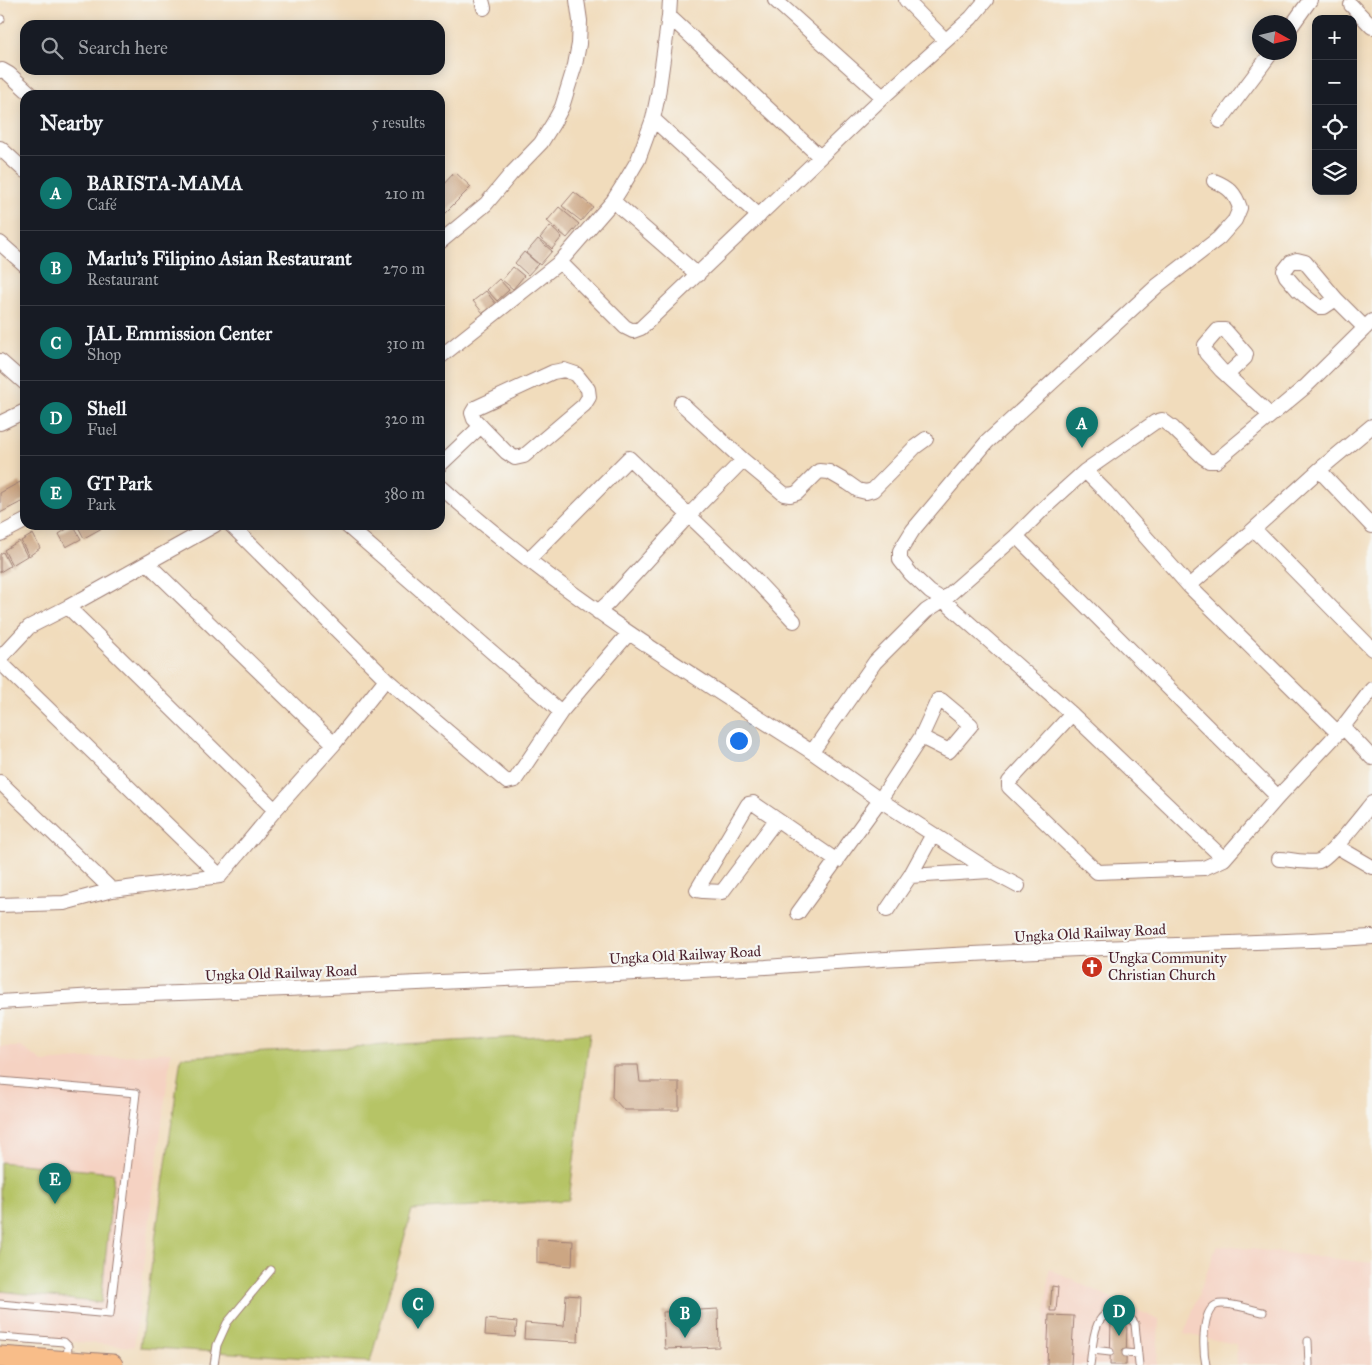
<!DOCTYPE html>
<meta charset="utf-8">
<style>
:root{--surface:#171b24;--page:#242831;--text:#f1f3f6;--muted:#9ea1a6;--line:#363941;--accent:#0f766e}
body{margin:0;font-family:"IM FELL Great Primer",serif;background:var(--page);color:var(--text)}
.controls{position:absolute;right:15px;top:15px;display:grid;overflow:hidden;border-radius:10px;box-shadow:0 2px 12px #0003}
.controls button{width:45px;height:45px;display:grid;place-items:center;padding:0;border:0;border-bottom:1px solid var(--line);background:var(--surface);color:var(--text);font:25px sans-serif}
.compass{position:absolute;left:1252px;top:15px;width:45px;height:45px;border-radius:50%;background:var(--surface);box-shadow:0 2px 12px #0003;rotate:98deg}
.you{position:absolute;left:738px;top:740px;width:18px;height:18px;margin:-12px;border:4px solid #fff;border-radius:50%;background:#1a73e8;box-shadow:0 0 0 8px #1a73e833}
.badge{display:grid;place-items:center;width:32px;height:32px;border-radius:50%;background:var(--accent);color:#fff;font-size:16px;font-weight:700}
.pin{position:absolute;translate:-50% -41px;filter:drop-shadow(0 1px 2px #0008)}
.pin::after{content:'';position:absolute;top:26px;width:18px;height:15px;background:inherit;clip-path:polygon(0 0,100% 0,50% 100%)}
.list{margin:0;padding:0;list-style:none}
h2{display:flex;justify-content:space-between;align-items:center;height:65px;margin:0;padding:0 20px;font-size:21px}
h2 small{font-size:16px;font-weight:400;color:var(--muted)}
.list li{display:grid;grid-template-columns:32px 1fr auto;gap:15px;align-items:center;box-sizing:border-box;height:75px;padding:0 20px;border-top:1px solid var(--line)}
.list b{display:block;font-size:19px;white-space:nowrap}
.list p{margin:0;font-size:16px;white-space:nowrap;color:var(--muted)}
.list em{font-size:16px;font-style:normal;color:var(--muted)}
.icon{flex:none;width:28px;height:28px;fill:none;stroke:currentColor;stroke-width:2;stroke-linecap:round;stroke-linejoin:round}
.map{position:relative;flex:none;width:1372px;height:1365px;overflow:hidden}
.search{position:absolute;background:var(--surface);box-shadow:0 2px 12px #0003;left:20px;top:20px;width:425px;height:55px;display:flex;align-items:center;gap:12px;box-sizing:border-box;padding:0 18px;border-radius:15px;color:var(--muted);font-size:19px}
.panel{position:absolute;background:var(--surface);box-shadow:0 2px 12px #0003;left:20px;top:90px;width:425px;height:440px;border-radius:15px}
.map>svg:first-child{display:block}
.built{fill:#f5d2c2}
.green{fill:#b6c466;stroke:#807248}
.building{fill:#cca683}
.lines{fill:none;stroke-linecap:round;stroke-linejoin:round}
.lane-casing{stroke:#9e7e74;stroke-width:9}
.street-casing{stroke:#9e7e74;stroke-width:16}
.primary-casing{stroke:#9e7e74;stroke-width:23}
.lane{stroke:#fff;stroke-width:7}
.street{stroke:#fff;stroke-width:14}
.primary{stroke:#f8bd89;stroke-width:21}
.labels{text-anchor:middle;dominant-baseline:central;stroke-width:4.5;stroke-linejoin:round;paint-order:stroke}
.street-label{font-size:15px;fill:#4a1f2b;stroke:#f6f6f2}
.poi-label{font-size:15px;fill:#4a1f2b;stroke:#f6f6f2;text-anchor:start}
</style>
<div class="map">
<svg width="1372" height="1365" viewBox="0 0 1372 1365">
<rect width="100%" height="100%" fill="#f6f6f2"/>
<filter id="ink" filterUnits="userSpaceOnUse"><feTurbulence type="fractalNoise" baseFrequency=".02" numOctaves="2"/><feDisplacementMap in="SourceGraphic" scale="10" xChannelSelector="R" yChannelSelector="G"/><feConvolveMatrix kernelMatrix="1 2 1 2 8 2 1 2 1" color-interpolation-filters="sRGB"/></filter>
<filter id="wash" filterUnits="userSpaceOnUse"><feTurbulence type="fractalNoise" baseFrequency=".0096" numOctaves="4" result="noise"/><feDisplacementMap in="SourceGraphic" scale="20" xChannelSelector="R" yChannelSelector="G"/><feGaussianBlur stdDeviation="1.12" result="paint"/><feColorMatrix in="noise" values="0 0 0 0 0 0 0 0 0 0 0 0 0 0 0 0 0 1.4 0 .05"/><feComposite in="paint" operator="in"/></filter>
<g filter="url(#wash)">
<rect width="100%" height="100%" fill="#f1dcbc"/>
<path class="built" d="M 0,1047 L 21,1047 L 43,1062 L 171,1052 L 134,1347 L 0,1335 Z
M 1217,1245 L 1372,1263 L 1372,1365 L 1237,1364 L 1236,1344 L 1184,1334 Z
M 1049,1269 L 1159,1320 L 1157,1365 L 1042,1365 Z"/>
<path class="green" d="M 590,1033 L 569,1200 L 412,1210 L 370,1362 L 140,1347 L 181,1057 Z
M 0,1162 L 114,1173 L 101,1303 L 0,1291 Z"/>
<g id="blocks">
<path class="building" d="M 455,172 L 471,187 L 443,215 L 440,213 L 440,188 Z
M 574,192 L 593,207 L 581,221 L 562,206 Z
M 559,207 L 579,224 L 567,238 L 547,221 Z
M 550,226 L 562,237 L 552,249 L 540,238 Z
M 538,239 L 552,251 L 540,265 L 526,253 Z
M 524,252 L 538,264 L 528,275 L 515,263 Z
M 513,267 L 524,276 L 513,289 L 502,280 Z
M 499,279 L 509,290 L 497,301 L 487,290 Z
M 486,291 L 496,304 L 483,313 L 473,301 Z
M 20,482 L 25,492 L 25,500 L 0,513 L 0,493 Z
M 73,525 L 81,539 L 66,547 L 59,534 Z
M 77,525 L 100,525 L 102,528 L 84,538 Z
M 33,534 L 40,548 L 29,556 L 21,541 Z
M 19,541 L 27,556 L 12,565 L 4,550 Z
M 3,552 L 10,566 L 0,572 L 0,554 Z
M 613,1065 L 638,1065 L 640,1082 L 679,1082 L 679,1110 L 624,1110 L 612,1097 Z
M 537,1239 L 573,1241 L 572,1266 L 537,1263 Z
M 1052,1286 L 1058,1287 L 1056,1311 L 1050,1311 Z
M 566,1295 L 580,1296 L 578,1342 L 524,1339 L 525,1323 L 564,1326 Z
M 718,1309 L 719,1347 L 665,1349 L 663,1312 Z
M 1049,1315 L 1074,1316 L 1071,1365 L 1047,1365 Z
M 486,1319 L 517,1322 L 515,1337 L 485,1335 Z
M 1111,1320 L 1127,1320 L 1126,1365 L 1110,1365 Z"/>
</g>
</g>
<g filter="url(#ink)">
<use href="#blocks" fill-opacity="0" stroke="#9e7e74" stroke-width="1"/>
<g class="lines">
<g class="lane-casing">
<path id="lane" d="M 0,20 L 1,19
M 0,1081 L 136,1093 L 110,1314 L 0,1304
M 0,1337 L 64,1342 L 68,1346 L 67,1359
M 1308,1341 L 1309,1365
M 1093,1350 L 1110,1352
M 1126,1353 L 1138,1354
M 214,1365 L 217,1345 L 227,1323 L 271,1270
M 1090,1365 C 1093,1347 1092,1307 1119,1313 C 1126,1315 1132,1318 1135,1324 L 1139,1365
M 1206,1365 C 1203,1351 1201,1312 1216,1305 C 1225,1301 1253,1310 1263,1312"/>
</g>
<g class="street-casing">
<path id="street" d="M 482,0 L 484,8
M 775,0 L 883,97
M 906,0 L 945,40
M 1351,5 L 1372,27
M 669,16 L 820,157
M 1290,28 L 1310,0
M 0,71 L 2,70 L 9,74 L 32,95
M 653,119 L 759,216
M 1220,121 L 1272,52
M 0,148 L 25,171
M 1214,181 C 1229,187 1235,193 1240,208 L 1235,220 L 1219,238 L 1158,285 L 987,442 L 913,530 L 900,551 L 900,560 L 911,574 L 930,592 L 943,600 L 1072,714 L 1224,859
M 613,201 L 698,275
M 440,242 L 486,204 L 511,174 L 541,143 L 554,122 L 562,107 L 575,65 L 579,44 L 580,21 L 577,0
M 0,243 L 25,265
M 560,262 L 625,327 L 633,331 L 641,328 L 883,97 L 971,18 L 986,0
M 1336,299 L 1324,307 L 1319,307 L 1311,301 L 1298,290 L 1286,276 L 1284,271 L 1291,262 L 1297,260 L 1305,262 L 1336,299 L 1365,328
M 440,357 L 560,262 L 613,201 L 625,182 L 638,160 L 653,119 L 658,95 L 669,16 L 670,0
M 0,361 L 25,383
M 564,370 L 576,374 L 588,389 L 589,397 L 584,405 L 524,456 L 515,458 L 506,452 L 474,419 L 472,413 L 475,408 L 553,372 Z
M 1227,375 L 1245,358 L 1246,354 L 1225,330 L 1218,330 L 1205,345 L 1206,353 L 1221,370 L 1270,415
M 681,403 L 743,460
M 0,423 L 25,411
M 440,465 L 481,426
M 1319,470 L 1372,526
M 1085,471 L 1106,492 L 1189,586 L 1338,733
M 440,486 C 553,589 684,670 812,752 L 875,662 L 926,611 L 943,600 L 1016,536 L 1045,507 L 1085,471 L 1155,422 L 1162,420 L 1173,428 L 1203,457 L 1209,461 L 1216,461 L 1305,387 L 1372,321
M 231,525 L 386,679 L 507,782 L 515,780 L 561,712 L 629,633
M 346,525 L 561,712
M 1254,529 L 1372,649
M 0,534 L 25,521
M 1016,536 L 1278,797
M 528,560 L 629,458 L 747,571 L 794,621
M 147,563 L 334,744
M 1189,586 L 1254,529 L 1319,470 L 1372,426
M 68,607 L 275,810
M 598,612 L 609,602 L 688,516 L 743,460 L 784,494 L 790,495 L 797,493 L 819,471 L 829,472 L 848,483 L 858,490 L 866,492 L 873,490 L 915,447 L 926,439
M 0,658 L 29,627 L 68,607 L 215,525
M 0,662 L 220,876
M 1072,714 L 1009,782 L 1009,787 L 1097,872 L 1204,868 L 1224,859 L 1278,797 L 1338,733 L 1372,689
M 1343,727 L 1372,758
M 812,752 L 880,800 L 990,871 L 1018,886
M 0,782 L 112,890
M 776,820 L 722,892 L 703,891 L 697,890 L 748,804 L 753,803 L 837,861
M 1336,846 L 1372,867
M 1279,859 C 1290,859 1309,864 1319,861 C 1330,857 1363,814 1372,803
M 910,876 L 933,834
M 0,905 L 64,903 L 112,890 L 220,876 L 275,810 L 334,744 L 386,679
M 887,910 L 910,876 L 990,871
M 798,913 L 880,800 L 921,737 L 938,700 L 941,700 L 971,725 L 949,751 L 921,737
M 0,1002 L 95,996 L 287,989 L 766,967 C 886,958 1006,952 1126,947 C 1208,943 1290,942 1372,937"/>
</g>
<g class="primary-casing">
<path id="primary" d="M 0,1357 L 112,1365"/>
</g>
<use href="#lane" class="lane"/>
<use href="#street" class="street"/>
<use href="#primary" class="primary"/>
</g>
</g>
<defs>
<g id="church-disc" transform="scale(1.125)"><circle r="9.5" fill="#c8321e" stroke="#f6f6f2"/><path d="M-1.2-6h2.4v3.5h3.3v2.4h-3.3V6h-2.4V-.1h-3.3v-2.4h3.3Z" fill="#fff"/></g>
</defs>
<g fill-rule="evenodd">
<use href="#church-disc" x="1092" y="967"/>
</g>
<g class="labels">
<g class="street-label">
<text transform="translate(1090 933) rotate(-3)">Ungka Old Railway Road</text>
<text transform="translate(685 955) rotate(-3)">Ungka Old Railway Road</text>
<text transform="translate(281 973) rotate(-2)">Ungka Old Railway Road</text>
</g>
<g class="poi-label">
<text x="1108" y="958">Ungka Community<tspan x="1108" dy="17">Christian Church</tspan></text>
</g>
</g>
</svg>
<div class="controls">
<button>+</button>
<button>−</button>
<button><svg class="icon" aria-label="locate" viewBox="0 0 24 24"><circle cx="12" cy="12" r="6"/><path d="M12 2v4M12 18v4M2 12h4M18 12h4"/></svg></button>
<button><svg class="icon" aria-label="layers" viewBox="0 0 24 24"><path d="M12 4l9 5-9 5-9-5zM3 14l9 5 9-5"/></svg></button>
</div>
<svg class="compass" viewBox="-18 -18 36 36"><path d="M0-13l5 13h-10z" fill="#e53935"/><path d="M0 13l5-13h-10z" fill="#9ea1a6"/></svg>
<div class="you"></div>
<div class="pin badge" style="left:1082px;top:448px">A</div>
<div class="pin badge" style="left:685px;top:1338px">B</div>
<div class="pin badge" style="left:418px;top:1329px">C</div>
<div class="pin badge" style="left:1119px;top:1336px">D</div>
<div class="pin badge" style="left:55px;top:1204px">E</div>
<div class="search"><svg class="icon" aria-label="search" viewBox="0 0 24 24"><circle cx="10" cy="10" r="6"/><path d="M15 15l6 6"/></svg>Search here</div>
<section class="panel">
<h2>Nearby<small>5 results</small></h2>
<ul class="list">
<li><span class="badge">A</span><div><b>BARISTA-MAMA</b><p>Café</p></div><em>210 m</em></li>
<li><span class="badge">B</span><div><b>Marlu's Filipino Asian Restaurant</b><p>Restaurant</p></div><em>270 m</em></li>
<li><span class="badge">C</span><div><b>JAL Emmission Center</b><p>Shop</p></div><em>310 m</em></li>
<li><span class="badge">D</span><div><b>Shell</b><p>Fuel</p></div><em>320 m</em></li>
<li><span class="badge">E</span><div><b>GT Park</b><p>Park</p></div><em>380 m</em></li>
</ul>
</section>
</div>
